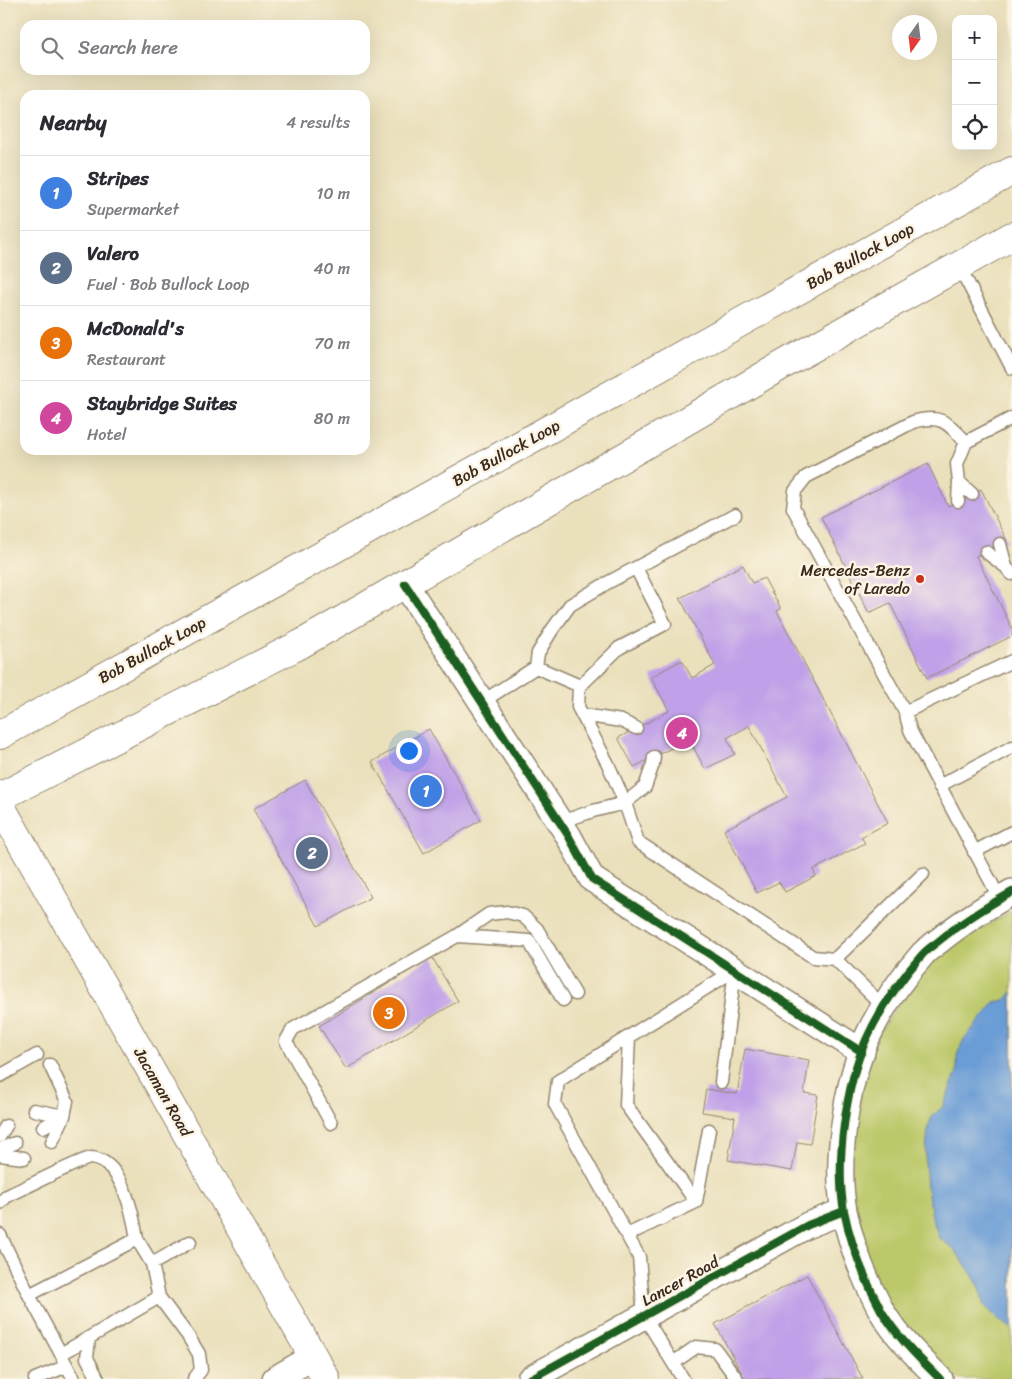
<!DOCTYPE html>
<meta charset="utf-8">
<style>
:root{--surface:#fff;--page:#f2f2f3;--text:#2b2b33;--muted:#7c7c81;--line:#e1e1e2;--accent:#c8321e}
body{margin:0;font-family:Sriracha,sans-serif;background:var(--page);color:var(--text)}
.controls{position:absolute;right:15px;top:15px;display:grid;overflow:hidden;border-radius:10px;box-shadow:0 5px 20px #0002}
.controls button{width:45px;height:45px;display:grid;place-items:center;padding:0;border:0;border-bottom:1px solid var(--line);background:var(--surface);color:var(--text);font:25px sans-serif}
.compass{position:absolute;left:892px;top:15px;width:45px;height:45px;border-radius:50%;background:var(--surface);box-shadow:0 5px 20px #0002;rotate:194deg}
.you{position:absolute;left:408px;top:750px;width:18px;height:18px;margin:-12px;border:4px solid #fff;border-radius:50%;background:#1a73e8;box-shadow:0 0 0 8px #1a73e833}
.badge{display:grid;place-items:center;width:32px;height:32px;border-radius:50%;background:var(--accent);color:#fff;font-size:16px;font-weight:700}
.pin{position:absolute;translate:-50% -50%;border:2px solid #fff;box-shadow:0 1px 5px #0006}
.list{margin:0;padding:0;list-style:none}
h2{display:flex;justify-content:space-between;align-items:center;height:65px;margin:0;padding:0 20px;font-size:21px}
h2 small{font-size:16px;font-weight:400;color:var(--muted)}
.list li{display:grid;grid-template-columns:32px 1fr auto;gap:15px;align-items:center;box-sizing:border-box;height:75px;padding:0 20px;border-top:1px solid var(--line)}
.list b{display:block;font-size:19px;white-space:nowrap}
.list p{margin:0;font-size:16px;white-space:nowrap;color:var(--muted)}
.list em{font-size:16px;font-style:normal;color:var(--muted)}
.icon{flex:none;width:28px;height:28px;fill:none;stroke:currentColor;stroke-width:2;stroke-linecap:round;stroke-linejoin:round}
.map{position:relative;flex:none;width:1012px;height:1379px;overflow:hidden}
.search{position:absolute;background:var(--surface);box-shadow:0 5px 20px #0002;left:20px;top:20px;width:350px;height:55px;display:flex;align-items:center;gap:12px;box-sizing:border-box;padding:0 18px;border-radius:15px;color:var(--muted);font-size:19px}
.panel{position:absolute;background:var(--surface);box-shadow:0 5px 20px #0002;left:20px;top:90px;width:350px;height:365px;border-radius:15px}
.map>svg:first-child{display:block}
.green{fill:#bcc869;stroke:#7c7944}
.water{fill:#6a9cd5;stroke:#52637a}
.building{fill:#c0a0e8}
.lines{fill:none;stroke-linecap:round;stroke-linejoin:round}
.service-casing{stroke:#92856d;stroke-width:15}
.minor-casing{stroke:#92856d;stroke-width:28}
.secondary-casing{stroke:#92856d;stroke-width:30}
.trunk-casing{stroke:#92856d;stroke-width:30}
.service{stroke:#fff;stroke-width:12}
.minor{stroke:#fff;stroke-width:25}
.secondary{stroke:#fff;stroke-width:28}
.trunk{stroke:#fff;stroke-width:28}
.cycleway-casing{stroke:#fcf5e5;stroke-width:11}
.cycleway{stroke:#1b5e20;stroke-width:8}
.poi-dot{fill:#c8321e;stroke:#fcf5e5;stroke-width:2}
.labels{text-anchor:middle;dominant-baseline:central;stroke-width:5;stroke-linejoin:round;paint-order:stroke}
.street-label{font-size:16px;fill:#3b2a1e;stroke:#fcf5e5}
.poi-label{font-size:16px;fill:#3b2a1e;stroke:#fcf5e5;text-anchor:end}
</style>
<div class="map">
<svg width="1012" height="1379" viewBox="0 0 1012 1379">
<rect width="100%" height="100%" fill="#fcf5e5"/>
<filter id="ink" filterUnits="userSpaceOnUse"><feTurbulence type="fractalNoise" baseFrequency=".02" numOctaves="2"/><feDisplacementMap in="SourceGraphic" scale="10" xChannelSelector="R" yChannelSelector="G"/><feConvolveMatrix kernelMatrix="1 2 1 2 8 2 1 2 1" color-interpolation-filters="sRGB"/></filter>
<filter id="wash" filterUnits="userSpaceOnUse"><feTurbulence type="fractalNoise" baseFrequency=".0096" numOctaves="4" result="noise"/><feDisplacementMap in="SourceGraphic" scale="20" xChannelSelector="R" yChannelSelector="G"/><feGaussianBlur stdDeviation="1.12" result="paint"/><feColorMatrix in="noise" values="0 0 0 0 0 0 0 0 0 0 0 0 0 0 0 0 0 1.4 0 .05"/><feComposite in="paint" operator="in"/></filter>
<g filter="url(#wash)">
<rect width="100%" height="100%" fill="#eae0bc"/>
<path class="green" d="M 1012,911 L 1012,1379 L 957,1379 L 947,1372 L 891,1311 L 864,1256 L 847,1170 L 859,1086 L 875,1039 L 929,959 Z"/>
<path class="water" d="M 1012,992 L 1012,1329 L 996,1317 L 983,1304 L 980,1288 L 970,1271 L 954,1249 L 939,1238 L 932,1217 L 927,1189 L 925,1162 L 928,1127 L 932,1117 L 943,1106 L 957,1072 L 957,1055 L 964,1039 L 991,1007 L 994,1002 L 1005,1000 Z"/>
<g id="blocks">
<path class="building" d="M 928,464 L 948,506 L 981,489 L 1007,541 L 976,556 L 1012,628 L 1012,636 L 927,678 L 890,603 L 869,613 L 821,517 Z
M 743,565 L 752,583 L 764,578 L 781,609 L 777,611 L 888,823 L 861,837 L 865,843 L 813,870 L 816,876 L 785,892 L 779,882 L 757,893 L 724,830 L 787,797 L 749,726 L 727,738 L 735,754 L 705,769 L 689,739 L 634,767 L 618,738 L 669,711 L 651,677 L 682,660 L 692,678 L 715,665 L 680,598 Z
M 429,729 L 481,820 L 424,853 L 372,762 Z
M 305,780 L 371,897 L 318,926 L 253,809 Z
M 432,957 L 458,1001 L 346,1069 L 319,1026 Z
M 745,1049 L 809,1060 L 804,1093 L 818,1095 L 810,1144 L 797,1142 L 792,1171 L 728,1160 L 735,1117 L 702,1112 L 706,1089 L 737,1094 Z
M 807,1275 L 863,1379 L 745,1379 L 715,1324 Z"/>
</g>
</g>
<g filter="url(#ink)">
<use href="#blocks" fill-opacity="0" stroke="#92856d" stroke-width="1"/>
<g class="lines">
<g class="service-casing">
<path id="service" d="M 959,266 L 1012,368
M 959,482 L 972,494
M 958,501 L 959,482 L 957,464 L 966,442
M 1000,544 L 1006,567
M 986,552 L 1006,567 L 1012,574
M 636,568 L 665,624 L 619,648 L 579,687 L 578,707 L 608,764 L 625,803 L 638,842 L 813,957 L 835,959
M 536,667 L 580,686
M 482,702 L 536,667 L 538,653 L 552,630 L 570,605 L 607,583 L 735,515
M 905,712 L 793,508 L 795,491 L 806,477 L 913,422 C 941,414 947,422 966,442 L 1012,418
M 583,715 L 621,721 L 636,728
M 939,786 L 1012,747
M 560,822 L 593,811 L 625,803 L 645,787 L 653,764 L 654,757
M 974,852 L 1012,832
M 1000,899 L 910,730 L 905,712 L 1012,661
M 457,936 L 489,914 L 507,912 L 523,916 L 537,929 L 575,994
M 884,1007 L 835,959 L 923,874
M 0,1076 L 37,1055
M 721,1082 L 735,970
M 34,1110 L 64,1116 L 52,1142
M 331,1123 L 286,1041 L 293,1029 L 457,936 L 529,941 L 563,1000
M 43,1127 L 64,1116 L 67,1101 L 50,1065
M 0,1136 L 6,1126
M 0,1149 L 15,1143
M 0,1155 L 24,1158
M 696,1202 L 709,1130
M 0,1203 L 7,1196 C 19,1191 83,1158 91,1158 C 122,1160 133,1214 137,1239
M 0,1235 L 29,1295
M 627,1235 L 696,1202 L 626,1105 L 629,1036
M 152,1264 L 159,1297 L 61,1354 L 29,1295 L 137,1239 L 152,1264 L 190,1242
M 159,1297 L 188,1336 L 199,1354 L 201,1370 L 194,1379
M 89,1338 L 87,1358 L 98,1379
M 63,1359 L 74,1379
M 673,1363 L 696,1347 L 715,1349 L 737,1379
M 35,1379 L 67,1366
M 683,1379 L 644,1316 L 639,1257 L 555,1104 L 558,1081 L 735,970"/>
</g>
<g class="minor-casing">
<path id="minor" d="M 405,584 L 568,835 L 592,879 L 862,1052
M 275,1379 L 313,1357
M 530,1379 L 808,1225 L 844,1211
M 940,1379 C 919,1358 896,1336 881,1310 C 865,1280 851,1245 844,1211 C 835,1162 846,1085 866,1040 C 880,1009 900,980 922,955 C 927,949 934,945 940,940 C 963,921 986,907 1012,892"/>
</g>
<g class="secondary-casing">
<path id="secondary" d="M 0,805 L 326,1379"/>
</g>
<g class="trunk-casing">
<path id="trunk" d="M 0,735 L 1012,171
M 0,797 L 301,644 L 793,359 L 1012,236"/>
</g>
<use href="#service" class="service"/>
<use href="#minor" class="minor"/>
<use href="#secondary" class="secondary"/>
<use href="#trunk" class="trunk"/>
<g class="cycleway-casing">
<path id="cycleway" d="M 405,584 L 568,835 L 592,879 L 862,1052
M 530,1379 L 808,1225 L 844,1211
M 940,1379 C 919,1358 896,1336 881,1310 C 865,1280 851,1245 844,1211 C 835,1162 846,1085 866,1040 C 880,1009 900,980 922,955 C 927,949 934,945 940,940 C 963,921 986,907 1012,892"/>
</g>
<use href="#cycleway" class="cycleway"/>
</g>
</g>
<circle class="poi-dot" cx="920" cy="579" r="5"/>
<g class="labels">
<g class="street-label">
<text transform="translate(860 256) rotate(-29)">Bob Bullock Loop</text>
<text transform="translate(506 453) rotate(-29)">Bob Bullock Loop</text>
<text transform="translate(152 650) rotate(-29)">Bob Bullock Loop</text>
<text transform="translate(163 1092) rotate(60)">Jacaman Road</text>
<text transform="translate(680 1281) rotate(-29)">Lancer Road</text>
</g>
<g class="poi-label">
<text x="910" y="570">Mercedes-Benz<tspan x="910" dy="18">of Laredo</tspan></text>
</g>
</g>
</svg>
<div class="controls">
<button>+</button>
<button>−</button>
<button><svg class="icon" aria-label="locate" viewBox="0 0 24 24"><circle cx="12" cy="12" r="6"/><path d="M12 2v4M12 18v4M2 12h4M18 12h4"/></svg></button>
</div>
<svg class="compass" viewBox="-18 -18 36 36"><path d="M0-13l5 13h-10z" fill="#e53935"/><path d="M0 13l5-13h-10z" fill="#7c7c81"/></svg>
<div class="you"></div>
<div class="pin badge" style="left:426px;top:791px;background:#3f7fe0">1</div>
<div class="pin badge" style="left:312px;top:853px;background:#5c6f8a">2</div>
<div class="pin badge" style="left:389px;top:1013px;background:#e8710a">3</div>
<div class="pin badge" style="left:682px;top:733px;background:#d1479c">4</div>
<div class="search"><svg class="icon" aria-label="search" viewBox="0 0 24 24"><circle cx="10" cy="10" r="6"/><path d="M15 15l6 6"/></svg>Search here</div>
<section class="panel">
<h2>Nearby<small>4 results</small></h2>
<ul class="list">
<li><span class="badge" style="background:#3f7fe0">1</span><div><b>Stripes</b><p>Supermarket</p></div><em>10 m</em></li>
<li><span class="badge" style="background:#5c6f8a">2</span><div><b>Valero</b><p>Fuel · Bob Bullock Loop</p></div><em>40 m</em></li>
<li><span class="badge" style="background:#e8710a">3</span><div><b>McDonald's</b><p>Restaurant</p></div><em>70 m</em></li>
<li><span class="badge" style="background:#d1479c">4</span><div><b>Staybridge Suites</b><p>Hotel</p></div><em>80 m</em></li>
</ul>
</section>
</div>
